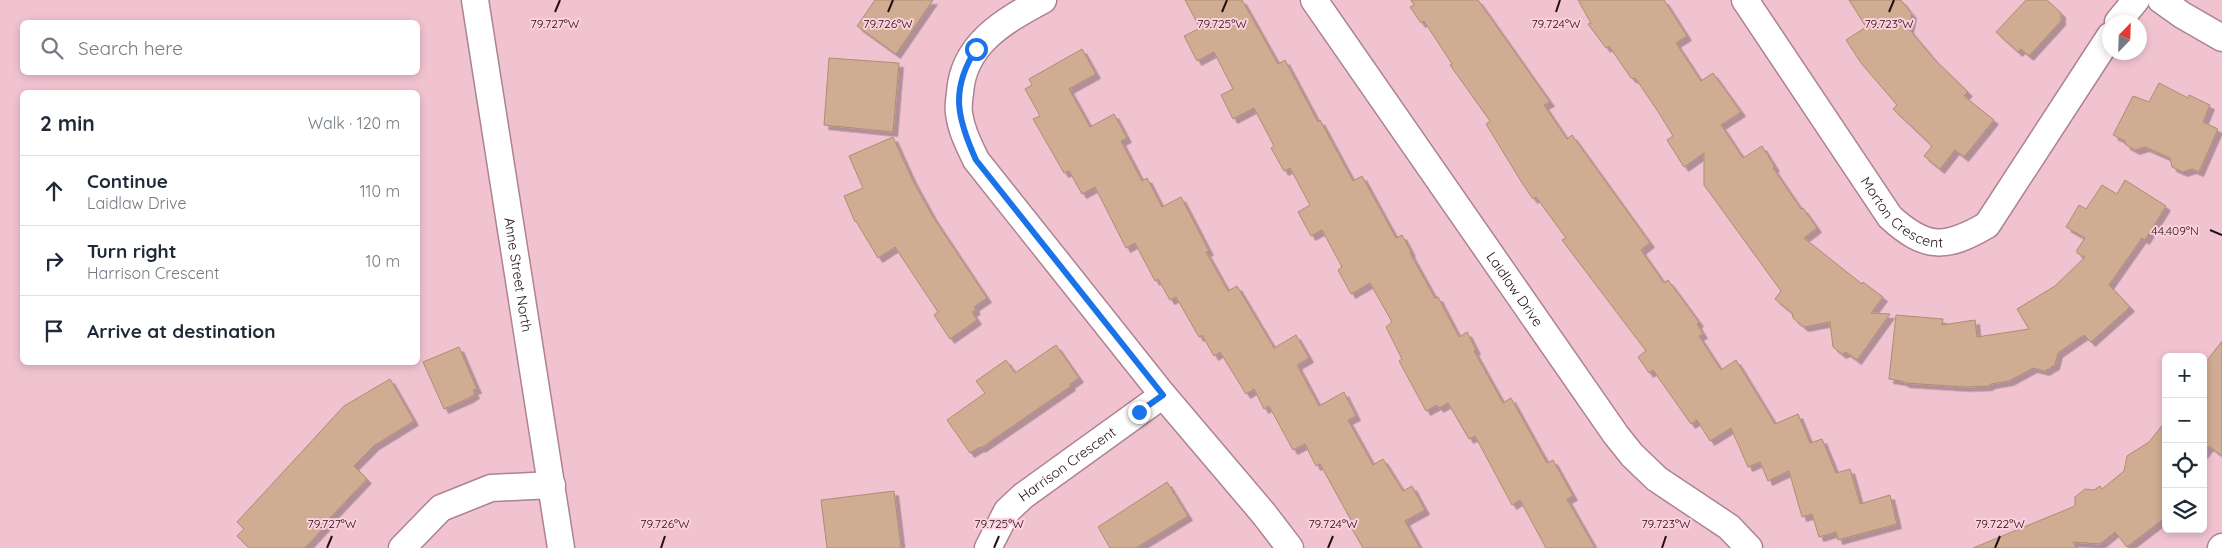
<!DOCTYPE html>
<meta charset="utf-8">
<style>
:root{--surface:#fff;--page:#f2f2f3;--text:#1f2937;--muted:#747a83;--line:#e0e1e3}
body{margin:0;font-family:Quicksand,sans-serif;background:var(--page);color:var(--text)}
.controls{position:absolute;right:15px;bottom:15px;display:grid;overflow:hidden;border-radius:8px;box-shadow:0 2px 8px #0003}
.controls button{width:45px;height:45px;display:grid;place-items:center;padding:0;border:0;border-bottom:1px solid var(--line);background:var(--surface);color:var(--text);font:25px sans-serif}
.compass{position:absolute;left:2102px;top:15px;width:45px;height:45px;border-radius:50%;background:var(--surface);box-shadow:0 2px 8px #0003;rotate:23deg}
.stop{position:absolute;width:15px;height:15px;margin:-11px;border:4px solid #1a73e8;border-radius:50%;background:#fff}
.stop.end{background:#1a73e8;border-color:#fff;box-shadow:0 1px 5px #0008}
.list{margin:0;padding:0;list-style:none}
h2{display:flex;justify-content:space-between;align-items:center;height:65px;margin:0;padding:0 20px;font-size:21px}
h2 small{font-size:16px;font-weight:400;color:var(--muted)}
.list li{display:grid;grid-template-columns:32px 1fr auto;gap:15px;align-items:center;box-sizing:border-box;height:70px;padding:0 20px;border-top:1px solid var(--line)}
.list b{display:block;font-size:19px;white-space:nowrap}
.list p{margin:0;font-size:16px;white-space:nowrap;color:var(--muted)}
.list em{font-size:16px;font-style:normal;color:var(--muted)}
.icon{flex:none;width:28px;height:28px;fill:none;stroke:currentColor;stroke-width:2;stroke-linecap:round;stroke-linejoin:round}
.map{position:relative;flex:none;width:2222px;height:548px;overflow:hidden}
.search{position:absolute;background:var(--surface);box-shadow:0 2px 8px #0003;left:20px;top:20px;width:400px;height:55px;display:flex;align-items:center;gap:12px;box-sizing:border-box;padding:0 18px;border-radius:8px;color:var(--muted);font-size:19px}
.panel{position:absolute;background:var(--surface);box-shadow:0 2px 8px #0003;left:20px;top:90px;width:400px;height:275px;border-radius:8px}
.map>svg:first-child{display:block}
.building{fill:#cfac92;stroke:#ae8d73;filter:url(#shadow)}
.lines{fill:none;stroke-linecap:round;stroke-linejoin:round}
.minor-casing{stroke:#ad838f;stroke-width:29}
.minor{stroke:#fff;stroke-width:26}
.route{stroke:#1a73e8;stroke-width:6}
.ticks{fill:none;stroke:#201015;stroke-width:2}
.labels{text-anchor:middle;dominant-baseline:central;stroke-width:4;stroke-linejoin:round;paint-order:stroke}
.street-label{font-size:14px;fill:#201015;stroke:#fed0dd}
.ticks-label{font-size:12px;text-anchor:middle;fill:#201015;stroke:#fed0dd;stroke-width:4;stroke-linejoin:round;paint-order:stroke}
</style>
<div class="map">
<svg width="2222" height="548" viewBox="0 0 2222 548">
<defs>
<filter id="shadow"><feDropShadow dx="4.5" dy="4.5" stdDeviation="0" flood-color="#0004"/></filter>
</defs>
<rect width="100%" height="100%" fill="#f1c3d0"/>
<path class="building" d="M 875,0 L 933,0 L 896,54 L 857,26 Z
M 1185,0 L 1242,0 L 1278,64 L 1285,60 L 1318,122 L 1320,120 L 1353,181 L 1362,176 L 1396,238 L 1402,235 L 1411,252 L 1410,253 L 1435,298 L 1438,297 L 1459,337 L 1467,332 L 1476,350 L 1474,351 L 1503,403 L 1511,398 L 1547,463 L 1553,460 L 1573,496 L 1567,499 L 1595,548 L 1546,548 L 1520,500 L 1512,505 L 1475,436 L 1469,439 L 1448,403 L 1439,408 L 1437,405 L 1426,411 L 1399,361 L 1402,359 L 1386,327 L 1392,322 L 1370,283 L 1351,294 L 1338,270 L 1342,267 L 1322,230 L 1311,236 L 1298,212 L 1310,205 L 1290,168 L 1284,171 L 1271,148 L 1274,146 L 1254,108 L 1233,119 L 1221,95 L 1233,89 L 1214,52 L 1197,61 L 1184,36 L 1200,28 Z
M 1411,0 L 1478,0 L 1550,102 L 1544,105 L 1567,139 L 1572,135 L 1650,243 L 1641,250 L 1664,283 L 1668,280 L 1699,322 L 1697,324 L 1703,334 L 1699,336 L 1721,370 L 1736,360 L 1775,424 L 1798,414 L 1810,443 L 1822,439 L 1836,473 L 1850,469 L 1860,504 L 1890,495 L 1897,524 L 1838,540 L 1836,532 L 1819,537 L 1812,514 L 1802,517 L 1789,471 L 1768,481 L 1760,462 L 1748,467 L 1731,428 L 1710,441 L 1697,420 L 1691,424 L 1653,370 L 1649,373 L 1638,357 L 1646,351 L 1562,240 L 1566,238 L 1536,197 L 1533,199 L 1522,183 L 1486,124 L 1490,121 L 1450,65 L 1452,64 L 1424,21 L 1421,23 L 1410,7 L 1414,5 Z
M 1578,0 L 1664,0 L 1687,36 L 1676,43 L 1701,81 L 1713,73 L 1741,112 L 1721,125 L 1743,158 L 1762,146 L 1775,167 L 1773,168 L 1801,209 L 1803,208 L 1817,228 L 1804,238 L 1862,284 L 1863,282 L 1883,297 L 1871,313 L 1890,314 L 1857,360 L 1846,352 L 1842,354 L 1833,347 L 1830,322 L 1804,327 L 1793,318 L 1792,313 L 1775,299 L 1781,291 L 1704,185 L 1704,153 L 1684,167 L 1667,140 L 1673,136 L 1659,113 L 1636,79 L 1631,78 L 1609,46 L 1606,48 L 1588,24 L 1591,23 Z
M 1849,0 L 1901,0 L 1912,14 L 1909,29 L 1934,59 L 1968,92 L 1964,96 L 1994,120 L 1964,157 L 1955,150 L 1940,169 L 1924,156 L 1932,146 L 1893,109 L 1897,105 L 1861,63 L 1846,40 L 1866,27 Z
M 2026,0 L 2047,0 L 2061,13 L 2061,21 L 2029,56 L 2021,49 L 2018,52 L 1996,32 Z
M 1082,49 L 1096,74 L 1069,89 L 1090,127 L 1114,114 L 1127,138 L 1121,141 L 1142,181 L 1147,178 L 1162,207 L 1181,197 L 1209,251 L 1206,252 L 1228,291 L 1237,286 L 1274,348 L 1296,335 L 1309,358 L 1297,365 L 1319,406 L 1344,392 L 1356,416 L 1348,420 L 1373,465 L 1383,459 L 1403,491 L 1412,486 L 1425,510 L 1405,521 L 1420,548 L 1363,548 L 1348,522 L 1351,520 L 1320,464 L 1316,466 L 1305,444 L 1293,450 L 1269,406 L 1264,409 L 1254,389 L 1246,394 L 1220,352 L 1214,356 L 1202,335 L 1199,337 L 1176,297 L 1170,300 L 1158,279 L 1155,281 L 1135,243 L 1126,248 L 1095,187 L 1082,194 L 1069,171 L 1064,173 L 1033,119 L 1040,116 L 1025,89 L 1032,85 L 1029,79 Z
M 829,58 L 899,63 L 893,132 L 824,125 Z
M 2159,83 L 2188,98 L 2189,95 L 2210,105 L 2203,122 L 2218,129 L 2199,172 L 2192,169 L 2183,172 L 2172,167 L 2170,158 L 2145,147 L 2135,150 L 2126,145 L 2125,141 L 2113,135 L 2133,96 L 2149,102 Z
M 893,137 L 912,179 L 933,217 L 987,298 L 974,307 L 976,310 L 972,312 L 977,320 L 950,339 L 934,315 L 938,312 L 895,247 L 878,258 L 856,221 L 855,222 L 844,196 L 863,188 L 849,156 Z
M 2125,180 L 2166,206 L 2145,240 L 2142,238 L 2109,285 L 2130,307 L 2091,342 L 2084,335 L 2058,353 L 2055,365 L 2045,371 L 2033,368 L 2009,381 L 1991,384 L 1988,386 L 1966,387 L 1905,383 L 1902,381 L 1889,379 L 1896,315 L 1943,319 L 1942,325 L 1975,320 L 1977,337 L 2029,329 L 2017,309 L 2055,286 L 2085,257 L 2077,253 L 2077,250 L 2085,238 L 2066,227 L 2079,205 L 2086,209 L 2102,185 L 2117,194 Z
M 2222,341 L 2222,456 L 2209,446 L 2203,454 L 2203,366 Z
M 1056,345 L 1079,378 L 1070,384 L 1071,386 L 981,448 L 980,447 L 970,453 L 947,420 L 985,393 L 976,381 L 1006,360 L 1015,373 Z
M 459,347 L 477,389 L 473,390 L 475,394 L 469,398 L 444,409 L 423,362 Z
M 390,379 L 414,421 L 375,445 L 354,466 L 367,479 L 328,520 L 329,522 L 305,548 L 249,548 L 237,536 L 244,529 L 237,522 L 344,406 Z
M 2166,416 L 2166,517 L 2127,547 L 2115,532 L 2100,544 L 2073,542 L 2076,548 L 1973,548 L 2075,506 L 2075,497 L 2085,489 L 2094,490 L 2100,486 L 2102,489 L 2124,471 L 2127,456 L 2149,442 L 2165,422 L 2163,420 Z
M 1167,482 L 1188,516 L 1136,548 L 1110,548 L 1098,527 Z
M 894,491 L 901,548 L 827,548 L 821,500 Z"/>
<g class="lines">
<g class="minor-casing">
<g id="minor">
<path id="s1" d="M 475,0 L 561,548"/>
<path d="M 1043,0 C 1004,21 963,44 960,93 C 959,100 958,107 959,113 C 961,130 969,145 976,160 L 1163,395 L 1264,514 L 1290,548"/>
<path id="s2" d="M 1314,0 L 1616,435 L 1632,455 L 1657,479 L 1729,527 L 1749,548"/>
<path id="s3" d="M 1745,0 L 1890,217 C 1926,250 1946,249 1987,225 L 2110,36"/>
<path d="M 2161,0 L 2182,15 L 2222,38"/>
<path d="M 2118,22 L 2136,0"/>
<path d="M 402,548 L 441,508 L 491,488 L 552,485"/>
<path id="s4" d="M 988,548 L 1007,511 L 1023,496 L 1163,395"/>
<path d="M 2221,548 L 2222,547"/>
</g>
</g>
<use href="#minor" class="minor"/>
</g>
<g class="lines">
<path class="route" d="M 976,49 C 950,90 957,118 976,160 L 1163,395 L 1139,412"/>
</g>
<path class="ticks" d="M 555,12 L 560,0M 888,12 L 893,0M 1222,12 L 1227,0M 1556,12 L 1560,0M 1889,12 L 1894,0M 2210,230 L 2222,235M 327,548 L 332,536M 661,548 L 665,536M 994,548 L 999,536M 1328,548 L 1333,536M 1662,548 L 1666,536M 1995,548 L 2000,536"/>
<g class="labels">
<g class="street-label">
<text stroke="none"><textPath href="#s3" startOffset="268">Morton Crescent</textPath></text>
<text stroke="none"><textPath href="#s1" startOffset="278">Anne Street North</textPath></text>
<text stroke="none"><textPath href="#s2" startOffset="352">Laidlaw Drive</textPath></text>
<text stroke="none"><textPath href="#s4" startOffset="118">Harrison Crescent</textPath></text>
</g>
</g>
<g class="ticks-label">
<text x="555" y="28">79.727°W</text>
<text x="888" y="28">79.726°W</text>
<text x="1222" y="28">79.725°W</text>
<text x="1556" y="28">79.724°W</text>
<text x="1889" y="28">79.723°W</text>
<text x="2175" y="235">44.409°N</text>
<text x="332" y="528">79.727°W</text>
<text x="665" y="528">79.726°W</text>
<text x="999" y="528">79.725°W</text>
<text x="1333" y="528">79.724°W</text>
<text x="1666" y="528">79.723°W</text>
<text x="2000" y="528">79.722°W</text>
</g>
</svg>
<div class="controls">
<button>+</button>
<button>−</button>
<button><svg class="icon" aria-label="locate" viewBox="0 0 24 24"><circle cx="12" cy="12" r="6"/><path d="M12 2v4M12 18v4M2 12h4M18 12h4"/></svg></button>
<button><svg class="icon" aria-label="layers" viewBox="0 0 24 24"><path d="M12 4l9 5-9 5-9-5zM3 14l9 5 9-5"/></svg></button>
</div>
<svg class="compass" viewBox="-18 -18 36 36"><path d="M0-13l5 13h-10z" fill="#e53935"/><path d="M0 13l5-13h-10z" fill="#747a83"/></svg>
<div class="stop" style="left:976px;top:49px"></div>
<div class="stop end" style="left:1139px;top:412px"></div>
<div class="search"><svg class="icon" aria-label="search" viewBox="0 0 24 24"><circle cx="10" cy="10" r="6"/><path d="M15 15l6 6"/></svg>Search here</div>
<section class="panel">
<h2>2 min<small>Walk · 120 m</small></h2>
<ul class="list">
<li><svg class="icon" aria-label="ahead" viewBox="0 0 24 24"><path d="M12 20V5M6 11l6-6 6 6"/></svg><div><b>Continue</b><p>Laidlaw Drive</p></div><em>110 m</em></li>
<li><svg class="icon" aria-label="right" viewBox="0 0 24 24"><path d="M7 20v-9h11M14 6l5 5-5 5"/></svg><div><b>Turn right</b><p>Harrison Crescent</p></div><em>10 m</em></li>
<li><svg class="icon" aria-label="arrive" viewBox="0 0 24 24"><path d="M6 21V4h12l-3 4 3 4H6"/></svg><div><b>Arrive at destination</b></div></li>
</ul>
</section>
</div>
